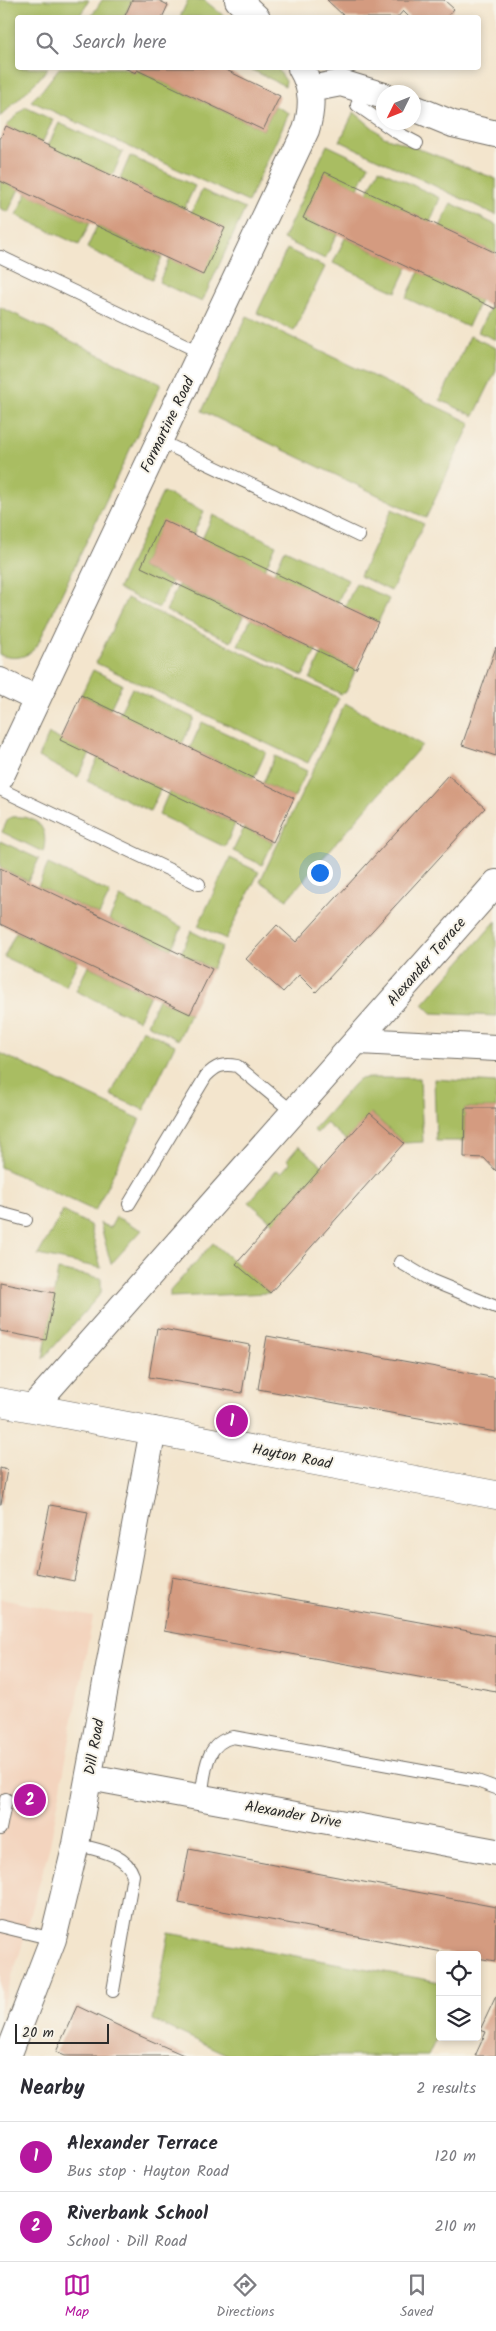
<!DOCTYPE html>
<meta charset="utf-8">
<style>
:root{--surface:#fff;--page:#f2f2f3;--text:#2b2b33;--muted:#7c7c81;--line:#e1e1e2;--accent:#b5179e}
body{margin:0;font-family:Kalam,sans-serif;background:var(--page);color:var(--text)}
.controls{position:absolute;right:15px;bottom:15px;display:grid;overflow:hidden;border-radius:5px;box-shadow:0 2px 8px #0003}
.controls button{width:45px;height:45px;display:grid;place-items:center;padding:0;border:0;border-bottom:1px solid var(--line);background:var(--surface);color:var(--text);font:25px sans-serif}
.compass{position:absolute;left:376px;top:85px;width:45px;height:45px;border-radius:50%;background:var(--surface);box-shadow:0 2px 8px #0003;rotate:227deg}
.scale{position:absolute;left:15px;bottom:12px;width:94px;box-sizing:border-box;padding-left:5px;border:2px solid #2b2b2b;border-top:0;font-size:14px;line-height:18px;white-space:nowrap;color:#2b2b2b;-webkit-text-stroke:4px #f7f3e8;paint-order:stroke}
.you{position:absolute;left:319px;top:872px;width:18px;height:18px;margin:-12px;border:4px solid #fff;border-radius:50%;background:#1a73e8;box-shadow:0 0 0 8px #1a73e833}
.badge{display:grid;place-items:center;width:32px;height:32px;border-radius:50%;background:var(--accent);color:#fff;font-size:16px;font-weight:700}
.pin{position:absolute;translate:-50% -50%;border:2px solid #fff;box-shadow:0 1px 5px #0006}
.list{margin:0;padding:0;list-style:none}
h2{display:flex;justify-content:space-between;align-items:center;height:65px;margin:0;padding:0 20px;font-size:21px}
h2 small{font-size:16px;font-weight:400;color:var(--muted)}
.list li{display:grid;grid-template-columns:32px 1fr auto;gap:15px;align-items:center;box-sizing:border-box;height:70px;padding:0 20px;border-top:1px solid var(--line)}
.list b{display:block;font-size:19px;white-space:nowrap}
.list p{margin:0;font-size:16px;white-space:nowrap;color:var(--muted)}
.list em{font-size:16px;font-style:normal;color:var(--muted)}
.icon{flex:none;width:28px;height:28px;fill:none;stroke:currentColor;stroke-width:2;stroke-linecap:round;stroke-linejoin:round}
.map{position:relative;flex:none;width:496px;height:2056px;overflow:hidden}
.search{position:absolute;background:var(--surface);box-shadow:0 2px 8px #0003;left:15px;right:15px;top:15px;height:55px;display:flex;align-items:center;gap:12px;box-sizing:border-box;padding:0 18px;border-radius:5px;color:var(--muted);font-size:19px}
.sheet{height:205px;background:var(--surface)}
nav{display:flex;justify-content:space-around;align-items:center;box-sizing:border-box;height:70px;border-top:1px solid var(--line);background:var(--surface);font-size:14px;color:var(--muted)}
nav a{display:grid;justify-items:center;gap:2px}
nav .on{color:var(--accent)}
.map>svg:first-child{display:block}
.built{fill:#f3d4be}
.green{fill:#a9bd62;stroke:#6a7446}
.building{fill:#d49b80}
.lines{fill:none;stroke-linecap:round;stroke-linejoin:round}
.lane-casing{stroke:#716c64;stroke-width:14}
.street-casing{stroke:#716c64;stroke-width:28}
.secondary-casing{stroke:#716c64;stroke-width:29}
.lane{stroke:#fff;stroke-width:12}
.street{stroke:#fff;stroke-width:26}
.secondary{stroke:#fff;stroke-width:28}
.labels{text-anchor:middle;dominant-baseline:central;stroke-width:4;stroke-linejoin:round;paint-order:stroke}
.street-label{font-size:15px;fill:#2b2b2b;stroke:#f7f3e8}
</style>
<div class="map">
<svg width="496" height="2056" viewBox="0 0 496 2056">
<rect width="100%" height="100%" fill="#f7f3e8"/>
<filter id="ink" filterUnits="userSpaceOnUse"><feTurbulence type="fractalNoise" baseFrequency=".02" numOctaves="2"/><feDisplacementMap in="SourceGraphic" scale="10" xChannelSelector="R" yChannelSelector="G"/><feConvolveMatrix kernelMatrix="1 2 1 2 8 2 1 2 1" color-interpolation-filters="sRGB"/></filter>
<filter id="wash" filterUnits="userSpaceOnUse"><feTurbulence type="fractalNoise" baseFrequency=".0096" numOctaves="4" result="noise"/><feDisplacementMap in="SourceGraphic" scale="20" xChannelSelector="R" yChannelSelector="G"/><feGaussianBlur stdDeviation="1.12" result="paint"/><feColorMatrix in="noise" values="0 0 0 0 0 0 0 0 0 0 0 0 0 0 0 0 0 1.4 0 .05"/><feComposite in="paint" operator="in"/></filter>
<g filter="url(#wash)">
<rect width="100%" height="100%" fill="#f3e5cd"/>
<path class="built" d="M 0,1599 L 93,1617 L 50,1845 L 22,1946 L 0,2012 Z"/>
<path class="green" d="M 0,0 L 89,0 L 79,17 L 18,18 L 18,68 L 48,68 L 38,80 L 0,117 Z
M 102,0 L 132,0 L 124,17 L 91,17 Z
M 188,0 L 204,0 L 225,17 L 180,17 Z
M 59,68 L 124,68 L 136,73 L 137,70 L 263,130 L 275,106 L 289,113 L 248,202 L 31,101 L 43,89 Z
M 248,68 L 277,68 L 286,81 L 285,86 Z
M 25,107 L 53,120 L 42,143 L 6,126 Z
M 354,112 L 384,137 L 412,146 L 496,179 L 496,215 L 340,141 Z
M 59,123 L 123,152 L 112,176 L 48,146 Z
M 327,145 L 369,165 L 358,188 L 325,173 L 303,218 L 337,234 L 325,259 L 283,239 Z
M 130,156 L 195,186 L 184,209 L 120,179 Z
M 379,169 L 440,198 L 430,222 L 367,193 Z
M 0,181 L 19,189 L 8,212 L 0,208 Z
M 202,190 L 245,209 L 202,302 L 159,282 L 169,259 L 203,275 L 191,213 Z
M 27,193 L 90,223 L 79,245 L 16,215 Z
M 451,203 L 496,225 L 496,253 L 440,227 Z
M 97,226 L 162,257 L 152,279 L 87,248 Z
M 345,238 L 408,267 L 396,292 L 333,263 Z
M 287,249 L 325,267 L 294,331 L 257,313 Z
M 419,272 L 480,301 L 468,327 L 406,298 Z
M 491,306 L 496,309 L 496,340 L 478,332 Z
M 0,307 L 161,384 L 37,646 C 27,658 15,660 0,655 Z
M 247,316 L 471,423 L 426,518 L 202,411 Z
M 470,336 L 496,348 L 496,371 L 474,416 L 440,400 Z
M 163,492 L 204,511 L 193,535 L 163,521 L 141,567 L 171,582 L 159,608 L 118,589 Z
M 392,509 L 424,524 L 391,591 L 360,576 Z
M 213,515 L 276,545 L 265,569 L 202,539 Z
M 285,549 L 348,580 L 337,603 L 274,573 Z
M 356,583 L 389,599 L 378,622 L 345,607 Z
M 178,585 L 243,616 L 231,642 L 166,611 Z
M 127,598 L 339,698 L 308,763 L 96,663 Z
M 251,619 L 316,650 L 303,676 L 238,645 Z
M 322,653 L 356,669 L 346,692 L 341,694 L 310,679 Z
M 93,670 L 122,684 L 110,709 L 81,695 Z
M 132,688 L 194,718 L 182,744 L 119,714 Z
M 345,703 L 422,745 L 287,899 L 260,881 Z
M 202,722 L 266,752 L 254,778 L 190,748 Z
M 49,734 L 90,754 L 78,777 L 38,757 Z
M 275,756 L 307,771 L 294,798 L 263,783 Z
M 98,758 L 161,788 L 150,811 L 87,781 Z
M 169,792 L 235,824 L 225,847 L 159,815 Z
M 12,817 C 36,815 50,827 43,852 L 2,832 L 8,819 Z
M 244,828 L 273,842 L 262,865 L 233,851 Z
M 0,841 L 39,859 L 28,881 L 0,868 Z
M 230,858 L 259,872 L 226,939 L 198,926 Z
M 48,864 L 110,893 L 99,915 L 38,886 Z
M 120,897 L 182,927 L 171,949 L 109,920 Z
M 496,921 L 496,1016 L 432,1013 L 423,1004 Z
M 191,931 L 222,947 L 212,969 L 181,953 Z
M 16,932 L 78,961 L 66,986 L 4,957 Z
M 88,966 L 150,995 L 138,1020 L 76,991 Z
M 158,999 L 190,1014 L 178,1040 L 147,1024 Z
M 142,1029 L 175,1045 L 144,1110 L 111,1095 Z
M 0,1053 L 140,1119 L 95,1211 L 0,1167 Z
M 369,1078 L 420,1078 L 423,1142 L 404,1143 L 371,1113 L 346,1140 L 326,1123 L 317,1133 L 313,1130 L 354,1084 L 359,1079 Z
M 434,1079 L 496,1083 L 496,1108 L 465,1108 L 464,1141 L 436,1141 Z
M 299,1146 L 323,1166 L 273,1223 L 249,1202 L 277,1170 L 281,1173 L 290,1163 L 287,1160 Z
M 63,1211 L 90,1225 L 101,1268 L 38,1255 Z
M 116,1217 L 142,1230 L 111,1264 L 100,1223 L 110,1228 Z
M 213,1243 L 270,1293 L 170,1297 L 170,1291 Z
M 58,1270 L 101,1278 L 101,1293 L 43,1359 Z
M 169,1933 L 440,1982 L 440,2031 L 428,2056 L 230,2056 L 153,2020 Z"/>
<g id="blocks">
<path class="building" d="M 132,0 L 158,0 L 168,5 L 162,18 L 124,18 Z
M 327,0 L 444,0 L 454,9 L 446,18 L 410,18 L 403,11 L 397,18 L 346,18 Z
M 124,68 L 222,68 L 280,96 L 263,130 L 137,70 L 136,73 Z
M 6,126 L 225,228 L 203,275 L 0,181 L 0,139 Z
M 325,172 L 496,253 L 496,309 L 303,218 Z
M 163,520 L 378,622 L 356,669 L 141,567 Z
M 496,647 L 496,756 L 462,745 Z
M 81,695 L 294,798 L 273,842 L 60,740 Z
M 448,775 L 485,808 L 316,992 L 299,975 L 283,992 L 246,959 L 277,925 L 296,942 Z
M 0,868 L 212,969 L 190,1014 L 0,924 Z
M 465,1108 L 496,1108 L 496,1171 L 484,1158 L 464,1157 Z
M 370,1113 L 404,1143 L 270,1293 L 236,1264 Z
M 0,1282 L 55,1293 L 46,1340 L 0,1331 Z
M 157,1328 L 250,1345 L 242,1393 L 149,1377 Z
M 267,1336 L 496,1378 L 496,1432 L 258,1389 Z
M 0,1468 L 7,1470 L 1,1504 L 0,1504 Z
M 50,1505 L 88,1512 L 74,1581 L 36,1573 Z
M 172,1577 L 496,1636 L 496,1691 L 164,1631 Z
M 189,1849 L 496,1907 L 495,1961 L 477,1958 L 477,1955 L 459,1955 L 179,1903 Z
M 496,1996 L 496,2056 L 475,2056 L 486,2032 L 480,2030 Z
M 77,2006 L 138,2035 L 186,2056 L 65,2056 L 56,2052 Z"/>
</g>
</g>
<g filter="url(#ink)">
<use href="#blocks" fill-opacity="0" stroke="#716c64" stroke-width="1"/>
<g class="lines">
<g class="lane-casing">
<path id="lane" d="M 357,105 L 396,132 L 417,143
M 1,257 L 202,353
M 160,441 L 359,536
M 0,789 L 199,884
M 129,1204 L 206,1076 C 216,1066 222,1063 237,1066 L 294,1113
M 0,1213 L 26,1220
M 400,1262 L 430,1280 L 496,1307
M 201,1798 C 205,1774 204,1743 233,1737 L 477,1781 L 496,1788
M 0,1829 L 6,1799
M 76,1844 C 96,1850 126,1853 133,1875 L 113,1991
M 0,1926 L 53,1939"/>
</g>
<g class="street-casing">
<path id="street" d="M 238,0 L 257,18
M 310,89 L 341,83 L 384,96
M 414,108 L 453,124 L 496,134
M 0,681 L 37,699
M 0,778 L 306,130 C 313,108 313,88 301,68
M 359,1041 L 496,1048
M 32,1408 L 496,883
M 89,1777 L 496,1852
M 8,2056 L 53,1939 L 76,1844 L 153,1430"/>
</g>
<g class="secondary-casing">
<path id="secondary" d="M 0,1402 L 496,1495"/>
</g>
<use href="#lane" class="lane"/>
<use href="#street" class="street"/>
<use href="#secondary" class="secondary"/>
</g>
</g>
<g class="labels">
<g class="street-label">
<text transform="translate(168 425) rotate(-64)">Formartine Road</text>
<text transform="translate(427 962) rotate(-49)">Alexander Terrace</text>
<text transform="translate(292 1457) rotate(11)">Hayton Road</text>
<text transform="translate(95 1747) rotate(-80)">Dill Road</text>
<text transform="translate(293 1815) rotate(10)">Alexander Drive</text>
</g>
</g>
</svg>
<div class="controls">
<button><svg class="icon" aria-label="locate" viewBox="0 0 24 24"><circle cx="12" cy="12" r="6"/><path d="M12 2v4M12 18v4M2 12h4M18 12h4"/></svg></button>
<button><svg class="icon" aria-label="layers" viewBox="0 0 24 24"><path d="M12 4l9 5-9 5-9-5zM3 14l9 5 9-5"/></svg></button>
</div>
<svg class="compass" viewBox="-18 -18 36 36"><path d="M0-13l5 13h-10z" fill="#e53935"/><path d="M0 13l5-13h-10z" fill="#7c7c81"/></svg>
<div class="scale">20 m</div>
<div class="you"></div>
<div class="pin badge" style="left:232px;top:1421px">1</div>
<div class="pin badge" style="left:30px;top:1800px">2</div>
<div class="search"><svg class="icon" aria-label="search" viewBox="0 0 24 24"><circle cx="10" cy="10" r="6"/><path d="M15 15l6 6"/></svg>Search here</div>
</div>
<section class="sheet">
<h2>Nearby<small>2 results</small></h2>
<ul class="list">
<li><span class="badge">1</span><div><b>Alexander Terrace</b><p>Bus stop · Hayton Road</p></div><em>120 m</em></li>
<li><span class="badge">2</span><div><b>Riverbank School</b><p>School · Dill Road</p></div><em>210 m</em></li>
</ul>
</section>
<nav>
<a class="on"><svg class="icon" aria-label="map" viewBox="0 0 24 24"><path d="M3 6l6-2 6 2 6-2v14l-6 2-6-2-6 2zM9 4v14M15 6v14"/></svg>Map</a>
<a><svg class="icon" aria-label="directions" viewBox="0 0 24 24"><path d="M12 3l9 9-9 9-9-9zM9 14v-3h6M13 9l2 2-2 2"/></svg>Directions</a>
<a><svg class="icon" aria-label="saved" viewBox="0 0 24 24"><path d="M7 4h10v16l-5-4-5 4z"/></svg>Saved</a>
</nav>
